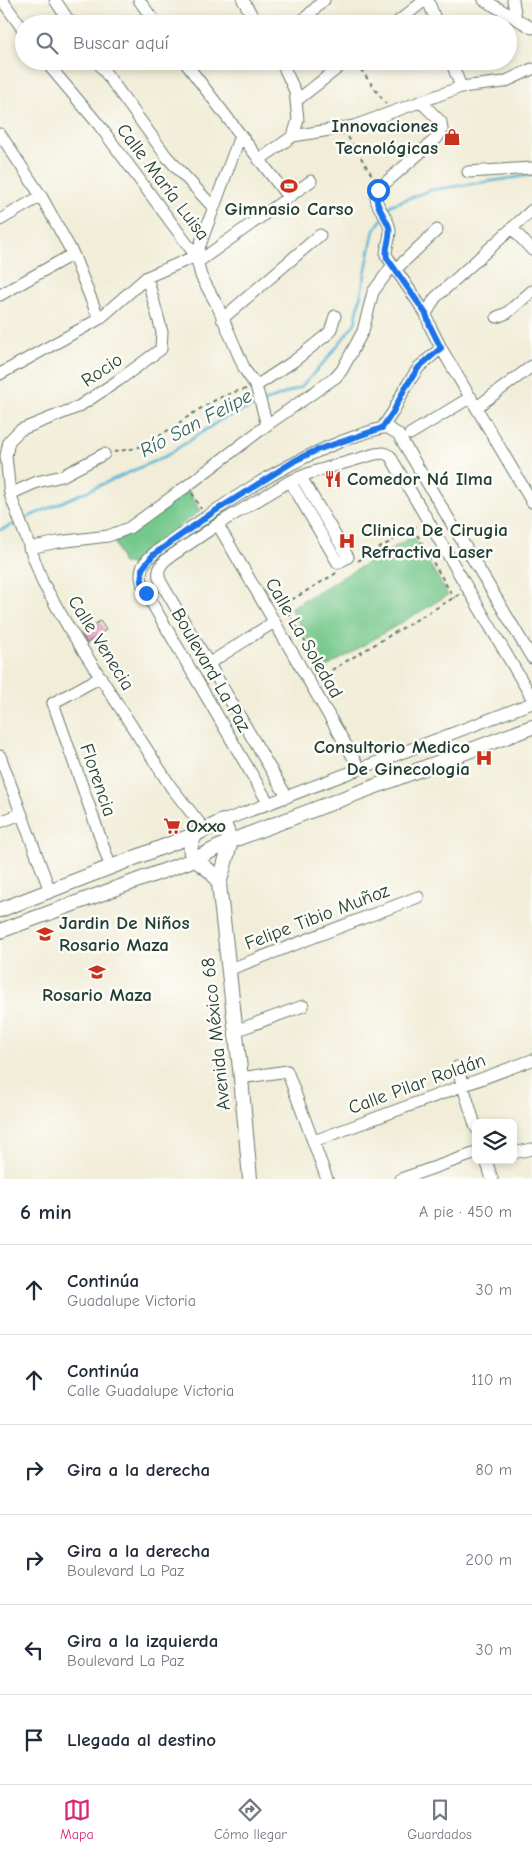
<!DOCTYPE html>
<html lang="es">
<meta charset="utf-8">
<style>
:root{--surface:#fff;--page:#f2f2f3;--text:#1f2937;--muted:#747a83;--line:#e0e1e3;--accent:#db2777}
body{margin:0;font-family:"Comic Neue",sans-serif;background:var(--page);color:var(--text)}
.controls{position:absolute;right:15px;bottom:15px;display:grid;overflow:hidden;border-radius:8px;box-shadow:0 2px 8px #0003}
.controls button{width:45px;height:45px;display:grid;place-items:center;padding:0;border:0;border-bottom:1px solid var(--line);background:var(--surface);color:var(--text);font:25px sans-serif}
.stop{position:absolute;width:15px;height:15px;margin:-11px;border:4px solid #1a73e8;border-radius:50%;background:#fff}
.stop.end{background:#1a73e8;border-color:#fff;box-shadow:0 1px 5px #0008}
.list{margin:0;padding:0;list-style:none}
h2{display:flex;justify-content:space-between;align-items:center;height:65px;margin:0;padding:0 20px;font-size:21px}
h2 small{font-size:16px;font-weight:400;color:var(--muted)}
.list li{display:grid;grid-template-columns:32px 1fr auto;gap:15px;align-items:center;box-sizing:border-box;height:90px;padding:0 20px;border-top:1px solid var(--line)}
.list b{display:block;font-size:19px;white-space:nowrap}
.list p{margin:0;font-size:16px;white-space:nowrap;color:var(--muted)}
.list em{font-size:16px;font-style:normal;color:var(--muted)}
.icon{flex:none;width:28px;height:28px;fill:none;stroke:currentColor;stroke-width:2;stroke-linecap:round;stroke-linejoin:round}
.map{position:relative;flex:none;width:532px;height:1179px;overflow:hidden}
.search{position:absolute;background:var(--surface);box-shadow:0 2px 8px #0003;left:15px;right:15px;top:15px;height:55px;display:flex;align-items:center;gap:12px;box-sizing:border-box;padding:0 18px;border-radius:28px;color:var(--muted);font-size:19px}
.sheet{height:605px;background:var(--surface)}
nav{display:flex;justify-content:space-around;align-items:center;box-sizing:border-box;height:70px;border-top:1px solid var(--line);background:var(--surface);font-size:14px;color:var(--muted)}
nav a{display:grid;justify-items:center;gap:2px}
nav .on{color:var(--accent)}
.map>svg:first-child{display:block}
.green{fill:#75c88b;stroke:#4a8260}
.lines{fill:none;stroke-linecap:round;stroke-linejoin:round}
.stream{stroke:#55b4d3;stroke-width:2.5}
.building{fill:#e09ac0}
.minor-casing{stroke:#687b6d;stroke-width:13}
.major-casing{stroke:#687b6d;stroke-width:16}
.path{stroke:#687b6d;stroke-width:2;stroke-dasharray:4 4;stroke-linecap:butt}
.minor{stroke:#fff;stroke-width:11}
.major{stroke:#fff;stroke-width:14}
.route{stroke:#1a73e8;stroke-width:6}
.labels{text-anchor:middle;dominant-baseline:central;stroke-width:5;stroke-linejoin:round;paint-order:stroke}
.poi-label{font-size:19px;font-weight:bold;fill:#1f3d34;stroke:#fdfcf7;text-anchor:start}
.street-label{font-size:19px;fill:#1f3d34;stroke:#fdfcf7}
.water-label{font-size:20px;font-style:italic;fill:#2f6164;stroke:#fdfcf7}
</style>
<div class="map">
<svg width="532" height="1179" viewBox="0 0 532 1179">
<rect width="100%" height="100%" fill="#fdfcf7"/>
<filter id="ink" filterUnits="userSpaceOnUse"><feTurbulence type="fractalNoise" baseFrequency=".02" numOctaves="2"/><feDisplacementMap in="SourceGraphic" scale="10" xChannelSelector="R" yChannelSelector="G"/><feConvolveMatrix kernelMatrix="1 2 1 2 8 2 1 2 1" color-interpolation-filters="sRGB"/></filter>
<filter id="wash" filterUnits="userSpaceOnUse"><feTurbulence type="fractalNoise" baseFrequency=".0096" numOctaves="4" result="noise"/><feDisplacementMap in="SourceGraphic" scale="20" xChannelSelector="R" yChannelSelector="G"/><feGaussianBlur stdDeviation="1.12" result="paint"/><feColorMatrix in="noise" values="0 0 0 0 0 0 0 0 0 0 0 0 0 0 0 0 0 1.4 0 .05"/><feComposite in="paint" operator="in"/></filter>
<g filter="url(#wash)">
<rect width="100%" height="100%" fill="#f1edd8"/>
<path class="green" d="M 188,490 L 200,511 L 149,549 L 138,563 L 132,567 L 130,563 L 123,564 L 114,540 L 124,536 Z
M 413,536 L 448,595 L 325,668 L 290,608 Z"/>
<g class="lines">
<path class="stream" d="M 386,213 L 391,205 L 431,190 L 532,175
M 264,402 L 301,387 L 327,359 L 355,323 L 374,230 L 382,219
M 24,519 L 166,456 L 222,419 L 259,404
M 0,530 L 17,523"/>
</g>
<g id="blocks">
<path class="building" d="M 100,621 L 106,630 L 87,643 L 81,633 Z"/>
</g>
</g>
<g filter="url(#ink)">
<use href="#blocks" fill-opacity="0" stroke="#687b6d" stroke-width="1"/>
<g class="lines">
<g class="minor-casing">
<path id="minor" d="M 2,0 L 24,31
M 55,0 L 71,24
M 139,0 L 156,24
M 243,0 L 257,24
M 428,0 L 437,24
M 484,0 L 532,28
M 513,0 L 516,19
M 299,24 L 324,0
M 395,24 L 425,0
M 45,61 L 99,125 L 196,256 L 201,276 L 218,307 L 245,370 L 256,386 L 267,425
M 97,61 L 167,157 L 213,207
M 184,61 L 288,197
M 281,61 L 295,91 L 298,120 L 293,136
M 451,61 L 461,87
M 296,101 L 347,61
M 421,102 L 441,122 L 442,130 L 437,138 L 384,184 C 364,203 389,211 390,231 C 390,239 386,247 386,255 L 426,314 L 430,326 L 441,348 L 532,502
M 0,134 L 41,196 L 73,254 L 99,319
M 259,160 L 293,136 L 354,126 L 461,87 L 504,82 L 532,69
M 468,172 L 532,168
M 0,220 L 41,196
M 512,228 L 532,250
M 198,262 L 311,181
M 395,270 L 437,230
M 147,277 L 162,332 L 161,349 L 119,380 L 78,407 L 20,430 L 9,441 L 6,456 L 10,494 L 43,583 L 70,630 L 171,787 L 205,830
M 0,295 L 73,254
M 426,314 L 435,298 L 532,210
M 497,317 L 507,313 L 532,291
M 222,319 L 320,235
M 0,374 L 99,319 L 147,277 L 196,256 L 240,136
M 256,386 L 294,361 L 330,332 L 335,316
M 477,407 L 532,366
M 382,428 L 393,412 L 405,388 L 419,367 L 441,348
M 410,434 L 471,397
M 290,481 L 338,563 L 348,557 L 301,477
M 10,494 L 37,482 L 62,476 L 104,454
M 218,525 L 360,769
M 29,548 L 58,542 L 108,536 L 129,528 L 187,486 L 267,425 L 336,377 L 342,370 L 363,331 L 373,292 L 392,266
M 208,664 L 274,622
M 101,677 L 53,703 L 111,868
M 0,756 L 50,891
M 287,797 L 162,584 C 156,574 158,566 168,558 L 223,521 L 290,481 L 310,473 L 375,454 L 384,453 L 390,456 L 532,698
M 269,804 L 146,593 C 142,584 138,573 144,564 C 153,551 171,542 183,533 C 245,489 308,448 382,428 L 388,428 L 398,434 L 532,658
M 223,821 L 532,703
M 0,822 L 21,814
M 228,970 L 418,897
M 235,1031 L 303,1006
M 457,1067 L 476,1128
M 241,1078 L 287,1071 L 327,1179
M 314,1141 L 532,1060
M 513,1153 L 532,1149
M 486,1160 L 492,1179
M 401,1179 L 476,1153"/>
</g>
<g class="major-casing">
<path id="major" d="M 196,834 C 178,865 209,859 219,884 L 241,1078 L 250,1179
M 0,910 L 196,834 L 223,821 L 231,841 L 219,884
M 0,931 L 193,860 L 231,841 L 532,727"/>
</g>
<path class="path" d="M 356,63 L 386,104
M 348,137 L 375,180
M 114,452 C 123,450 136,449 144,445 C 178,427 207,397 246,389
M 192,493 L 201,509
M 413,528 L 454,598
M 358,561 L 420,524
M 284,605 L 324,674
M 278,608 L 338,572
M 318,678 L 460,594"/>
<use href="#minor" class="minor"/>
<use href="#major" class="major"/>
</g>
</g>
<g class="lines" filter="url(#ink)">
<path class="route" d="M 146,593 L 142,583 L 142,569 L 153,555 L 212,513 L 296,460 L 317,450 L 382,428 L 393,412 L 405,388 L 419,367 L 441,348 L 430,326 L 426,314 L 387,258 C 384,247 392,237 389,227 C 385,215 372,203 378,190"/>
</g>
<defs>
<g id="shop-bare" transform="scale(1.35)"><path d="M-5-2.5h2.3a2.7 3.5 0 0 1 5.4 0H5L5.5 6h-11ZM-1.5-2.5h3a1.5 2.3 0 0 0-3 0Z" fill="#c8321e" stroke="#fdfcf7" stroke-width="2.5" paint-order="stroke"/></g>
<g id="stadium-bare" transform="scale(1.35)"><path d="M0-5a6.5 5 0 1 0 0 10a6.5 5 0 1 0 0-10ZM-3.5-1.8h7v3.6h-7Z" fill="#c8321e" stroke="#fdfcf7" stroke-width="2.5" paint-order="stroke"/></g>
<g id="restaurant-bare" transform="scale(1.35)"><path d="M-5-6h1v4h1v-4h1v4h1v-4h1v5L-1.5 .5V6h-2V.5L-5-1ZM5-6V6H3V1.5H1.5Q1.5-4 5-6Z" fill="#c8321e" stroke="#fdfcf7" stroke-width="2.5" paint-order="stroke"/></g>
<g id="hospital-bare" transform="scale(1.35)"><path d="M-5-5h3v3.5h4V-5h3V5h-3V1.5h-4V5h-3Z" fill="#c8321e" stroke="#fdfcf7" stroke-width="2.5" paint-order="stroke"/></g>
<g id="supermarket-bare" transform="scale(1.35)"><path d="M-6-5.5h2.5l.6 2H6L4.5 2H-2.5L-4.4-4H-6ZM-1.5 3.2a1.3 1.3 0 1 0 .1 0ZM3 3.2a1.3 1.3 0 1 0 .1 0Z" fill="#c8321e" stroke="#fdfcf7" stroke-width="2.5" paint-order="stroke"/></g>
<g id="school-bare" transform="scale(1.35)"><path d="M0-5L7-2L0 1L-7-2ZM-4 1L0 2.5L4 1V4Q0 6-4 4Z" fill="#c8321e" stroke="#fdfcf7" stroke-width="2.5" paint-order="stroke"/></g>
</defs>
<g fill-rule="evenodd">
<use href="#shop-bare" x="452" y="137"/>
<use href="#stadium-bare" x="289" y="186"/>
<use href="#restaurant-bare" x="333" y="479"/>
<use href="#hospital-bare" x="347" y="541"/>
<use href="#hospital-bare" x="484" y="758"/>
<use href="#supermarket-bare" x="172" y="826"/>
<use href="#school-bare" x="45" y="934"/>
<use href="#school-bare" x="97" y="972"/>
</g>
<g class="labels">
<g class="poi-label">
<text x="438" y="126" text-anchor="end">Innovaciones<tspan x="438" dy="22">Tecnológicas</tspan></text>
<text x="289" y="209" text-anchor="middle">Gimnasio Carso</text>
<text x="347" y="479">Comedor Ná Ilma</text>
<text x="361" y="530">Clinica De Cirugia<tspan x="361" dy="22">Refractiva Laser</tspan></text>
<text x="470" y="747" text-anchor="end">Consultorio Medico<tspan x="470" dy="22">De Ginecologia</tspan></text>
<text x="186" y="826">Oxxo</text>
<text x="59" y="923">Jardin De Niños<tspan x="59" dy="22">Rosario Maza</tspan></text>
<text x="97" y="995" text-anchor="middle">Rosario Maza</text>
</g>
<g class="street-label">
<text transform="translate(163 182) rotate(53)">Calle María Luisa</text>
<text transform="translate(102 370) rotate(-34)">Rocio</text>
<text transform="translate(304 638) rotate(60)">Calle La Soledad</text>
<text transform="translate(101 643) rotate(58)">Calle Venecia</text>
<text transform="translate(211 670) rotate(60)">Boulevard La Paz</text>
<text transform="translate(98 780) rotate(71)">Florencia</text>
<text transform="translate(317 917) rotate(-21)">Felipe Tibio Muñoz</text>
<text transform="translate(216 1034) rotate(-96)">Avenida México 68</text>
<text transform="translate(417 1084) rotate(-20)">Calle Pilar Roldán</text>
</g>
<g class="water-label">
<text transform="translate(196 423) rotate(-28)">Río San Felipe</text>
</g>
</g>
</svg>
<div class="controls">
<button><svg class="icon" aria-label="layers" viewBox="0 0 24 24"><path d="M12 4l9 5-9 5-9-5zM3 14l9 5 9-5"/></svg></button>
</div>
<div class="stop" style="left:378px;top:190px"></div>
<div class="stop end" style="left:146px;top:593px"></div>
<div class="search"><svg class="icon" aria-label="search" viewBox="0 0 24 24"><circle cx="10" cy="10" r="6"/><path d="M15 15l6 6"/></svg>Buscar aquí</div>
</div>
<section class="sheet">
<h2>6 min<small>A pie · 450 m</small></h2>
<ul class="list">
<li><svg class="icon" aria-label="ahead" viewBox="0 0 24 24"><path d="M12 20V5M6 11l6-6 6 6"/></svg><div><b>Continúa</b><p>Guadalupe Victoria</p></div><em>30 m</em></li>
<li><svg class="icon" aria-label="ahead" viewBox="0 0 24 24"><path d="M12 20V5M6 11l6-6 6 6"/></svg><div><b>Continúa</b><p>Calle Guadalupe Victoria</p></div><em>110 m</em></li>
<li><svg class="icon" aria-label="right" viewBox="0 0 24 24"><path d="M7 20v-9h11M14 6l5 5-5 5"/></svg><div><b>Gira a la derecha</b></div><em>80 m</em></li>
<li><svg class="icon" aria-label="right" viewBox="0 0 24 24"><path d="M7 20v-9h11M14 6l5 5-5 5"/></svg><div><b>Gira a la derecha</b><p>Boulevard La Paz</p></div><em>200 m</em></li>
<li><svg class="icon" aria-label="left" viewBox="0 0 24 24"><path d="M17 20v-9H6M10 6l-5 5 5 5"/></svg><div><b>Gira a la izquierda</b><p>Boulevard La Paz</p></div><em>30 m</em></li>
<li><svg class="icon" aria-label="arrive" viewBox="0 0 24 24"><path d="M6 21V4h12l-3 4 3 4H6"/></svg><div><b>Llegada al destino</b></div></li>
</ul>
</section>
<nav>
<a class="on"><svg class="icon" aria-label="map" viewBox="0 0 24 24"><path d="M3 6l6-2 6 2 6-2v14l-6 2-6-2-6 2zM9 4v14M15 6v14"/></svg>Mapa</a>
<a><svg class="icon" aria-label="directions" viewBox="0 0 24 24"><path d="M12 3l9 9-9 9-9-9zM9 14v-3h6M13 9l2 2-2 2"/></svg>Cómo llegar</a>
<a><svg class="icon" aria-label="saved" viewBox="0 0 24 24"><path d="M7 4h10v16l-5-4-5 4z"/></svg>Guardados</a>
</nav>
